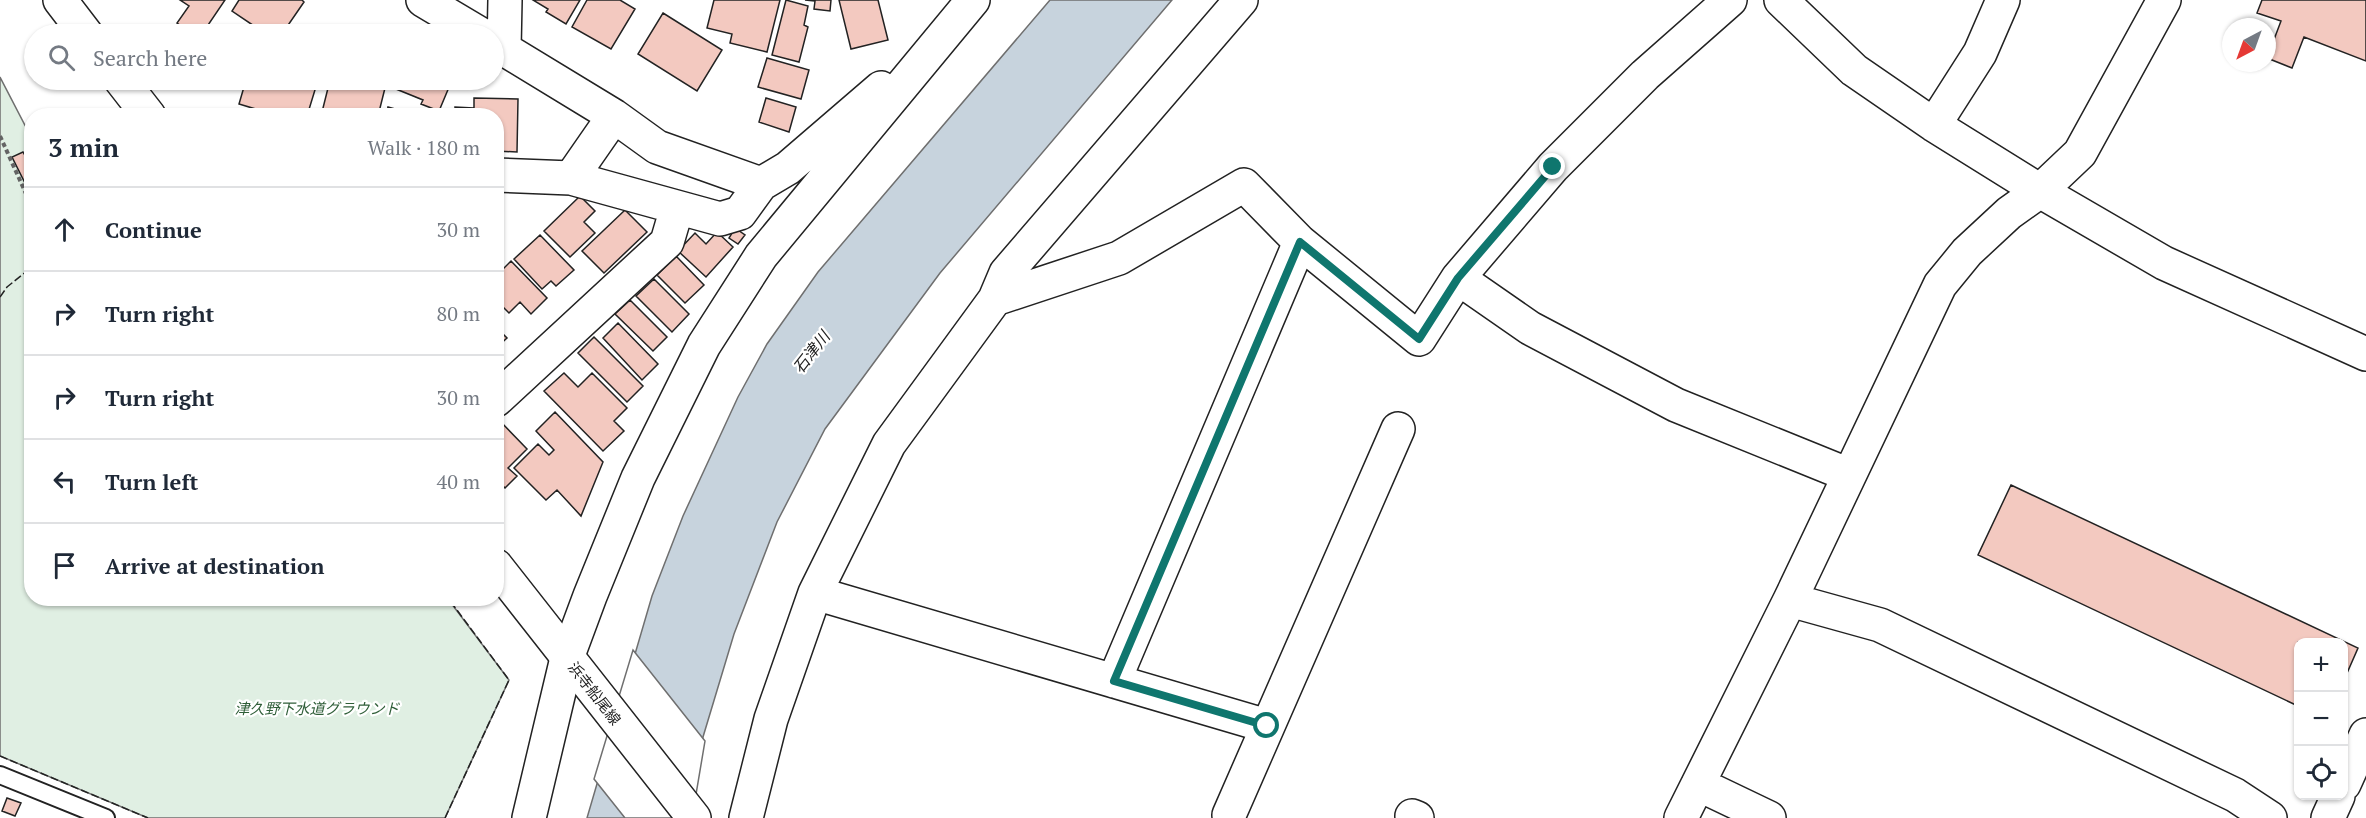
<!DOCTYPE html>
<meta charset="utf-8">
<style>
:root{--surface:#fff;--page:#f2f2f3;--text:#1f2937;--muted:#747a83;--line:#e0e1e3}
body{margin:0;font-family:"PT Serif","Noto Sans JP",serif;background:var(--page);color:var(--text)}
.controls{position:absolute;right:18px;bottom:18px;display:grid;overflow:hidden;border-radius:12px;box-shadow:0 2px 4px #0004}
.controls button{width:54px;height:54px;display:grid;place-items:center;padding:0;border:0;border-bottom:2px solid var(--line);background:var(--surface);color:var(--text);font:30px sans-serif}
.compass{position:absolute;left:2222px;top:18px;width:54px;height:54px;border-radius:50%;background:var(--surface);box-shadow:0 2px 4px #0004;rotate:221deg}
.stop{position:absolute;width:18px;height:18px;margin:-14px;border:4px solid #0f766e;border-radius:50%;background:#fff}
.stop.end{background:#0f766e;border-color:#fff;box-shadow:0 2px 6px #0008}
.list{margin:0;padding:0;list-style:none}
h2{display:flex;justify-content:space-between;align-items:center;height:78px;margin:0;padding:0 24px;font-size:26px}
h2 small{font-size:20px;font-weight:400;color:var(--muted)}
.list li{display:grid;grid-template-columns:39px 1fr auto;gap:18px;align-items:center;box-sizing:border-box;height:84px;padding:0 24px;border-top:2px solid var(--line)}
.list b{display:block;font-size:22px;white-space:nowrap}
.list em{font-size:20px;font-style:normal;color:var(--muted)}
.icon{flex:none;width:33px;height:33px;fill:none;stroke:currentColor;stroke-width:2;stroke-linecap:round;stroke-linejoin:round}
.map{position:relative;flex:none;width:2366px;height:818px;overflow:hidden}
.search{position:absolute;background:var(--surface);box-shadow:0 2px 4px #0004;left:24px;top:24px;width:480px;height:66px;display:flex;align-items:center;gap:15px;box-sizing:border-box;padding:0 21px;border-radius:33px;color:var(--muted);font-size:22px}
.panel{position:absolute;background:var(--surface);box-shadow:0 2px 4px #0004;left:24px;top:108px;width:480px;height:498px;border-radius:24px}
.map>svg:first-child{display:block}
.green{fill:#e0efe3;stroke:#6f6f6f;stroke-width:1.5}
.water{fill:#c7d3dd;stroke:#6f6f6f;stroke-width:1.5}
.pier{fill:#fff;stroke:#6f6f6f;stroke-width:1.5}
.building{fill:#f3c9c0;stroke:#222;stroke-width:1.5}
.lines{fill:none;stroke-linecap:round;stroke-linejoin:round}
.lane-casing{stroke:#222;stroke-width:20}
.street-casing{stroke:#222;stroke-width:36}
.secondary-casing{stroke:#222;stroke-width:36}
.path{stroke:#646464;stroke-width:4;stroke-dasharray:4.5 3;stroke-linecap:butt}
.lane{stroke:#fff;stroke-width:16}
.street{stroke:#fff;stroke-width:33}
.secondary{stroke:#fff;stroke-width:33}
.fence{stroke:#222;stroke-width:1.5;stroke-dasharray:8 3;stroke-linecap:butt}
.route{stroke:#0f766e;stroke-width:8}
.labels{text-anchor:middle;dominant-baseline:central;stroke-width:4.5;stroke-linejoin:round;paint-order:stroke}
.street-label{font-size:15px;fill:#222;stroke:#fff}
.park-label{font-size:15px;font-style:italic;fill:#2f5e38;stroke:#fff}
.water-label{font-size:16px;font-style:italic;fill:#222;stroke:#fff}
</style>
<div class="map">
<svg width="2366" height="818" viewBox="0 0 2366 818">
<rect width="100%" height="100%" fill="#fff"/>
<path class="green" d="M 0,77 L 31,137 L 32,598 L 448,599 L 509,680 L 445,818 L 148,818 L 0,756 Z"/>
<path class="water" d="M 1050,0 L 1172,0 L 940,273 L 825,429 L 777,522 L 734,634 L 703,737 L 689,818 L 587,818 L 652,596 L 683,516 L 738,397 L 767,344 L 818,272 Z"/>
<path class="pier" d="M 633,650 L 705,741 L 692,818 L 625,818 L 594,779 Z"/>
<path class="building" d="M 180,0 L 225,0 L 202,34 L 193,34 L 177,23 L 189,6 Z
M 239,0 L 302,0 L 304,2 L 282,34 L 266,34 L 232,11 Z
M 533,0 L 580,0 L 566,24 L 546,12 L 548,9 Z
M 587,0 L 620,0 L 635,9 L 611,49 L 572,27 Z
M 714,0 L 780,0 L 767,52 L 730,43 L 732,34 L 707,28 Z
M 786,0 L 808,6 L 804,25 L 808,27 L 799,62 L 772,55 Z
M 805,0 L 831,0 L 830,11 L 814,9 L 815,1 Z
M 839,0 L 878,0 L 888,40 L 851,49 Z
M 2262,0 L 2366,0 L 2366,61 L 2304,37 L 2292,68 L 2267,58 L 2281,21 L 2257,13 Z
M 663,13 L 722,50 L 697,91 L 638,54 Z
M 767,58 L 809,70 L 801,99 L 758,87 Z
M 246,80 L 318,80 L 307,116 L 279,116 L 239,104 Z
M 330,80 L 370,80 L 386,84 L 378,116 L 321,116 Z
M 400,80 L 452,80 L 439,111 L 421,104 L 423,100 L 396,89 Z
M 474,98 L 518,99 L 517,152 L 496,151 L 496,116 L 455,116 L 455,107 L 474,108 Z
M 766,98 L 796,107 L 789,132 L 759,122 Z
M 388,107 L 420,116 L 386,116 Z
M 23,152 L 32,168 L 32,180 L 25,183 L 12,157 Z
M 580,196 L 595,211 L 584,222 L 595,233 L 570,257 L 544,231 Z
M 625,210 L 647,232 L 604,273 L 582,251 Z
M 735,228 L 745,235 L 738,244 L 729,238 Z
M 717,232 L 733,247 L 706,277 L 678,251 L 695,233 L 706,244 Z
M 540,235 L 574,270 L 556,286 L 551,281 L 542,289 L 514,259 Z
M 676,256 L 704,285 L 685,303 L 657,275 Z
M 511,261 L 547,298 L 531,314 L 520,302 L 509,313 L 496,300 L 496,276 Z
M 654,279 L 689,314 L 672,332 L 636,296 Z
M 630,300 L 667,337 L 653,351 L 615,314 Z
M 618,323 L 658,364 L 642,380 L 603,338 Z
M 496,327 L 507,338 L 496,348 Z
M 594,337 L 643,386 L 627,402 L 578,353 Z
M 564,373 L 578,387 L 592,373 L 627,408 L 614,421 L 624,431 L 603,451 L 544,391 Z
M 555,412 L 603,462 L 581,516 L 557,490 L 546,500 L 514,468 L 538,444 L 549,455 L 554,450 L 536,431 Z
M 499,420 L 527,449 L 508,468 L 517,476 L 505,488 L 496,479 L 496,422 Z
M 2011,485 L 2358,648 L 2344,680 L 2344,642 L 2298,642 L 2298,706 L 1978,555 Z
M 7,798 L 21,803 L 15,816 L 2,811 Z"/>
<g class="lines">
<g class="lane-casing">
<path id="lane" d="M 0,775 L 106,818"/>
</g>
<g class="street-casing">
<path id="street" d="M 423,0 L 480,34
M 1781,0 L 1854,70 L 1934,125 L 2040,191 L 2164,263 L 2366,354
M 494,43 L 614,116 L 657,147 L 761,184 L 788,168 L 881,88
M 504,49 L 505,0
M 1934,125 L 1980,53 L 2003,0
M 496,175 L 571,178 L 720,219 L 740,213 L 761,184
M 571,178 L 614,116
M 1458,278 L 1553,167 L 1645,75 L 1730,0
M 995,299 L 1119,258 L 1244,185 L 1300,242 L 1419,339 L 1458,278 L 1530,328 L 1676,405 L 1849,475
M 496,400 L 667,242 L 677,208
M 815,593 L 1267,726
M 1790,600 L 1880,625 L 2235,795 L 2270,818
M 1114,681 L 1300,242
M 1698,784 L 1769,818
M 2344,784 L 2366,735
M 1229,815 L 1398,429
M 1412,816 L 1417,818
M 529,818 L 567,658 L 590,596 L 638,478 L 704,345 L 761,256 L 973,0
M 746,818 L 771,719 L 815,593 L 889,444 L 995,299 L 1006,273 L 1241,0
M 1681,818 L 1790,600 L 1940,285 L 1967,252 L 2009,213 L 2040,191 L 2080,153 L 2164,0
M 2328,818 L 2338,796"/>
</g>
<g class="secondary-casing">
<path id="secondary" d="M 60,0 L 86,34
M 121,80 L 149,116
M 496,566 L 694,818"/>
</g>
<path class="path" d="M 0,136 L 32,207"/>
<use href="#lane" class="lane"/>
<use href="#street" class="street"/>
<use href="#secondary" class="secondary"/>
<path class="fence" d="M 0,297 L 7,287 L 32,267
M 0,756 L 148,818
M 445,818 L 509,680 L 448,598"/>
</g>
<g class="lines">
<path class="route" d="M 1267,726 L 1114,681 L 1300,242 L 1419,339 L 1458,278 L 1553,167"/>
</g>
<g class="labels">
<g class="street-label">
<text transform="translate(595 693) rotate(52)">浜寺船尾線</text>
</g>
<g class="park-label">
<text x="317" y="708">津久野下水道グラウンド</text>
</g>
<g class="water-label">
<text transform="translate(811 352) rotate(-52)">石津川</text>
</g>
</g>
</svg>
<div class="controls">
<button>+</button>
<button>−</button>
<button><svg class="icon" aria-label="locate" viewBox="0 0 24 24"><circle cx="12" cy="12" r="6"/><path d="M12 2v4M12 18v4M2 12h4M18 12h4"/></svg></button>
</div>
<svg class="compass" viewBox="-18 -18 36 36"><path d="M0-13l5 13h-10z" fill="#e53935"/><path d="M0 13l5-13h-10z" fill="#747a83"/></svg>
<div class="stop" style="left:1267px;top:726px"></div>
<div class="stop end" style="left:1553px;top:167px"></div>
<div class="search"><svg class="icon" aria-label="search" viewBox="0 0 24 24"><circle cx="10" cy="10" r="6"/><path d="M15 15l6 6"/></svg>Search here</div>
<section class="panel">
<h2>3 min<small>Walk · 180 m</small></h2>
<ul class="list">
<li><svg class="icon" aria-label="ahead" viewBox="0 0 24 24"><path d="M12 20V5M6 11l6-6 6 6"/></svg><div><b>Continue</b></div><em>30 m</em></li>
<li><svg class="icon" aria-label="right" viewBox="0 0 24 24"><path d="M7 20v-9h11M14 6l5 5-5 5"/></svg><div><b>Turn right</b></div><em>80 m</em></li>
<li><svg class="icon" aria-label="right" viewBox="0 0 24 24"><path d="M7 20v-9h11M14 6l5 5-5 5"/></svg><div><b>Turn right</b></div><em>30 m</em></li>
<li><svg class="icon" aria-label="left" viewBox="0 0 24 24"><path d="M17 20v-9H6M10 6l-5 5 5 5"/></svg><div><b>Turn left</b></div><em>40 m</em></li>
<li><svg class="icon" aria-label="arrive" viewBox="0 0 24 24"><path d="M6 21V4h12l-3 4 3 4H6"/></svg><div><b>Arrive at destination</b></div></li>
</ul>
</section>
</div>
